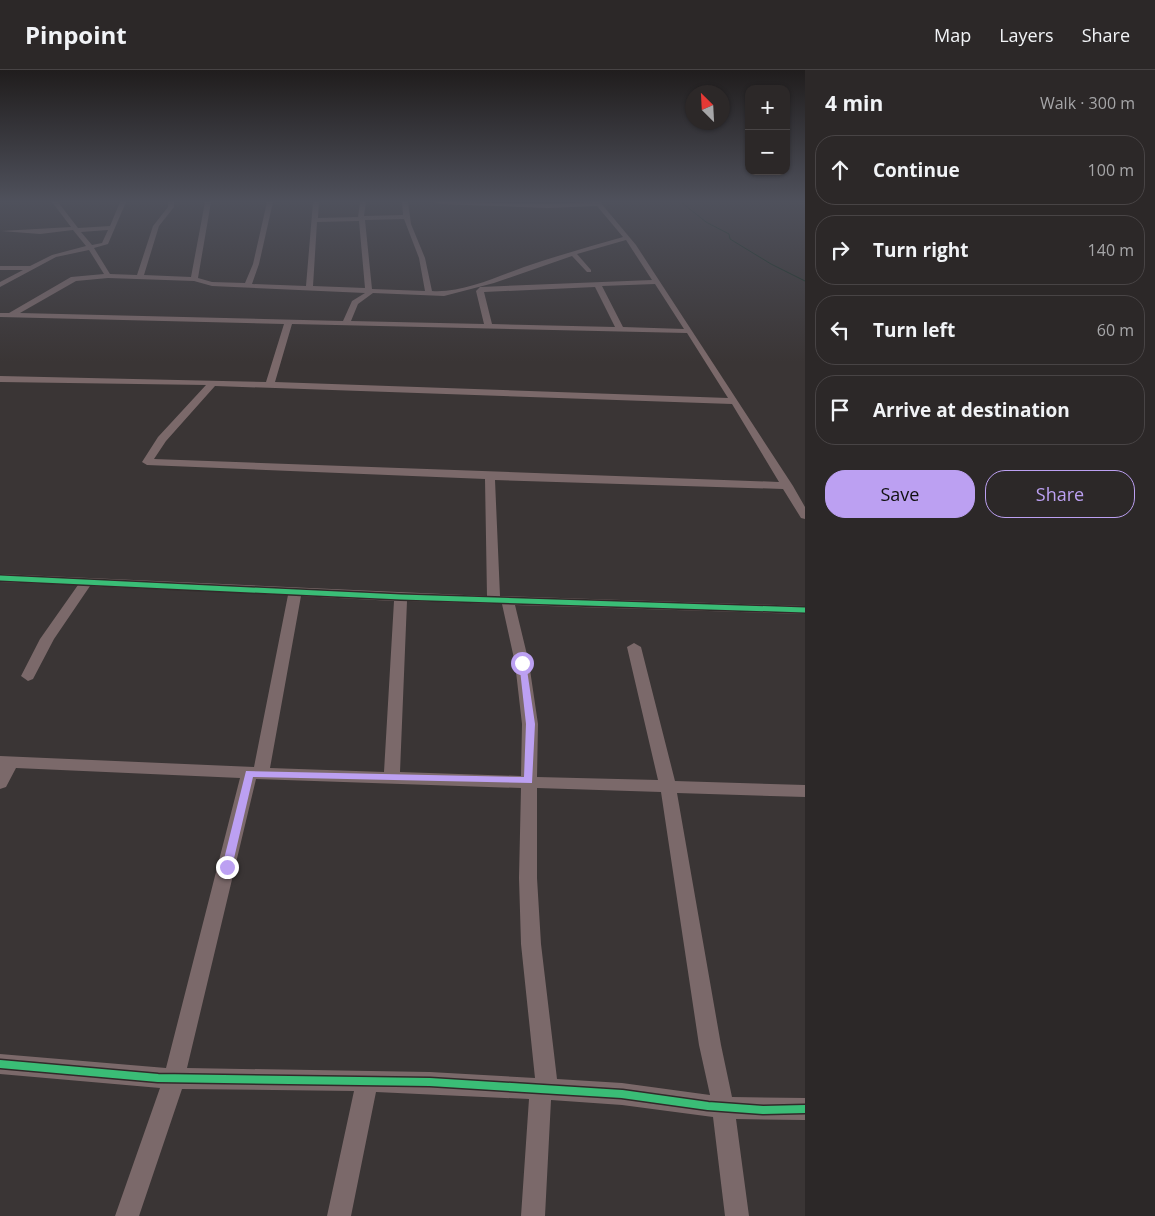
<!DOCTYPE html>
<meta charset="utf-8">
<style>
:root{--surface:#2c2828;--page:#343030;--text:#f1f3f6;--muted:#a6a6a8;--line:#484445;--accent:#bca0f2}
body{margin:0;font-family:"Open Sans",sans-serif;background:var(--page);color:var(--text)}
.controls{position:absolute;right:15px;top:15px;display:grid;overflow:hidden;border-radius:10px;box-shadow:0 1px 4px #0004}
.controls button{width:45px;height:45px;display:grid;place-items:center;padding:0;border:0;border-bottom:1px solid var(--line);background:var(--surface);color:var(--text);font:25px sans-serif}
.compass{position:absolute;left:685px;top:15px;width:45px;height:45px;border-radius:50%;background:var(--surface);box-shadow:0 1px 4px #0004;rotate:336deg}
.stop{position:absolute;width:15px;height:15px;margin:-11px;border:4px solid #bca0f2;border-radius:50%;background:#fff}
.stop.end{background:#bca0f2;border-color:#fff;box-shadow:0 1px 5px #0008}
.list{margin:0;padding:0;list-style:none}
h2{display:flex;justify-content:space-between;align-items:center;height:65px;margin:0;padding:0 20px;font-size:21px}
h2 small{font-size:16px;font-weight:400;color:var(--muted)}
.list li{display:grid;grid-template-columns:32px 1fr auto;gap:15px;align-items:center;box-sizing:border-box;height:70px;margin:0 10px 10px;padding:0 10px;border:1px solid var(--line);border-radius:20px}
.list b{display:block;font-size:19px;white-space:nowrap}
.list em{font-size:16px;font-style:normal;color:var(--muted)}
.actions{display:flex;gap:10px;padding:15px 20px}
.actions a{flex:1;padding:11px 0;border:1px solid var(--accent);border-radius:20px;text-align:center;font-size:18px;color:var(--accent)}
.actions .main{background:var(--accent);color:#111}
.icon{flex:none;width:28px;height:28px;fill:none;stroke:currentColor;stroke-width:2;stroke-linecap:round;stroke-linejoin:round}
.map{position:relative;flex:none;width:805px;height:1146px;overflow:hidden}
header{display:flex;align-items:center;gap:30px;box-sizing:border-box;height:70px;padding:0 25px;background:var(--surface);border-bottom:1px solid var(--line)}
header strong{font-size:24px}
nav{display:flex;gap:28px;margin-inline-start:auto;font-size:18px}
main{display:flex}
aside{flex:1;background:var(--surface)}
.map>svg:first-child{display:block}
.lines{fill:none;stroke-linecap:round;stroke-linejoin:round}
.stream{stroke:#102e1e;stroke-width:1}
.minor{fill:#7b696a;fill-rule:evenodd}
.cycleway-far1-casing{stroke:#312a2a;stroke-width:8}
.cycleway-casing{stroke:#312a2a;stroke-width:11}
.cycleway-far1{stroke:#3abd76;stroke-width:5}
.cycleway{stroke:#3abd76;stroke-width:8}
.route{fill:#bca0f2}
</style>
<header>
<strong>Pinpoint</strong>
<nav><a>Map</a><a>Layers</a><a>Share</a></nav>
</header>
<main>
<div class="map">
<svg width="805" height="1146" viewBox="0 0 805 1146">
<rect width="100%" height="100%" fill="#3a3535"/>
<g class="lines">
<path class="stream" d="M 681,132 L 706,152 L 729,164 L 730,169 L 771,194 L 805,211"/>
<path class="minor" d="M 52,132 L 58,132 L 78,158 L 110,156 L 120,132 L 126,132 L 108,174 L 94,178 L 110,204 L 137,205 L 153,156 L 168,137 L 168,132 L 174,132 L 174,137 L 159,156 L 144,205 L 191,207 L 205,132 L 211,132 L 198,208 L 212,212 L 245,213 L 253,194 L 267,132 L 273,132 L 259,194 L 252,214 L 306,216 L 313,132 L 319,132 L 318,148 L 358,147 L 360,132 L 366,132 L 364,146 L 403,145 L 402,132 L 408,132 L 411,154 L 425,188 L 432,221 C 462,223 496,207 524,197 C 557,186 590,176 623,167 L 597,136 L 548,138 L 439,134 L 436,132 L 548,134 L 600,132 L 636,175 L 793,416 L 805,437 L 805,449 L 801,448 L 783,419 L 495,410 L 500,526 L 805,536 L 805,544 L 515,535 L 529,593 L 538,654 L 537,707 L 658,710 L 627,577 L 634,573 L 641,577 L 675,711 L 805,715 L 805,727 L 677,723 L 721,975 L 732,1027 L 805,1028 L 805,1050 L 736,1049 L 749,1146 L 725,1146 L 713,1047 L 622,1035 L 551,1030 L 545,1146 L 521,1146 L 529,1029 L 376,1022 L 351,1146 L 327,1146 L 354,1021 L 182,1019 L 139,1146 L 115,1146 L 160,1018 L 0,1004 L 0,984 L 166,998 L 240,708 L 16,698 L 6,717 L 0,719 L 0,686 L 254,697 L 288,525 L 90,516 L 54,569 L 33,609 L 28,611 L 21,606 L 40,569 L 78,515 L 0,512 L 0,504 L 487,526 L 485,409 L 147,395 L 142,392 L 158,367 L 206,315 L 0,312 L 0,306 L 266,312 L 284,254 L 0,247 L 0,243 L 9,243 L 71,207 L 104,204 L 89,180 L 56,187 L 0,217 L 0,212 L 23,200 L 0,200 L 0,196 L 30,196 L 52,185 L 86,176 L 73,160 L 40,164 L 1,161 L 71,157 ZM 404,149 L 419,188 L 425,221 L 372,219 L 365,150 ZM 359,151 L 365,218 L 313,216 L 317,152 ZM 108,160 L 102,173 L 92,175 L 81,162 ZM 626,170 L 652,210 L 480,217 L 476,221 L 484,254 L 351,251 L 358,234 L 373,223 L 444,226 L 494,213 L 572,186 L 587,202 L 591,202 L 591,200 L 577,184 ZM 108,208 L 194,211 L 212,216 L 365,223 L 352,231 L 343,251 L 20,243 L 76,211 ZM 655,214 L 684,259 L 623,257 L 602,216 ZM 595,217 L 615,257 L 492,254 L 484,222 ZM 292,254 L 687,263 L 728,328 L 275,312 ZM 215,316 L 732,334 L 779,412 L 154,389 L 166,371 ZM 301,526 L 394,531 L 384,702 L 270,698 ZM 407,531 L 502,534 L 515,593 L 522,654 L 521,706 L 400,702 ZM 256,709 L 521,718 L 519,808 L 521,874 L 535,1008 L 430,1002 L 187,998 ZM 537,718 L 661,722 L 699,975 L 710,1025 L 622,1013 L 557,1009 L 541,874 L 537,808 Z"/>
<g class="cycleway-far1-casing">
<path id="cycleway-far1" d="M 0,508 L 401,527 L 805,540"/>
</g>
<g class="cycleway-casing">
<path id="cycleway" d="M 0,994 L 158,1008 L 430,1012 L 622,1024 L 708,1036 L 763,1040 L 805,1039"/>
</g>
<use href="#cycleway-far1" class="cycleway-far1"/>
<use href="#cycleway" class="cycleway"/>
</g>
<linearGradient id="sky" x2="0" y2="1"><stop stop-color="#201d1d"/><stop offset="0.45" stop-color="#4f515c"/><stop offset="1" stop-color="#4f515c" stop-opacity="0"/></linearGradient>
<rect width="805" height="292" fill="url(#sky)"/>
<path class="route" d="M 519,591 L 526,593 L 535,654 L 532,713 L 253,707 L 232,797 L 231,800 L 223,800 L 222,797 L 246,701 L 524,707 L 526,654 Z"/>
</svg>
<div class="controls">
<button>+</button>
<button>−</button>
</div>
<svg class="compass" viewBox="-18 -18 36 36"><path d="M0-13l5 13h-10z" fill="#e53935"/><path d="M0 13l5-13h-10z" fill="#a6a6a8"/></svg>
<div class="stop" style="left:522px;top:593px"></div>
<div class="stop end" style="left:227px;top:797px"></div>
</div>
<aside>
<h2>4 min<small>Walk · 300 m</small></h2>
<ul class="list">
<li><svg class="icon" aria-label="ahead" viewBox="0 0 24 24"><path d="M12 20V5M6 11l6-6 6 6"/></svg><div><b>Continue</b></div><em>100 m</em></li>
<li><svg class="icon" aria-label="right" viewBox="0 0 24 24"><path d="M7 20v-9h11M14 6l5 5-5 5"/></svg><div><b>Turn right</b></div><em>140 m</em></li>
<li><svg class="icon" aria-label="left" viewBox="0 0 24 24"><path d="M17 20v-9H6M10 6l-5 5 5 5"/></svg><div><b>Turn left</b></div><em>60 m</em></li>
<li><svg class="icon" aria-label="arrive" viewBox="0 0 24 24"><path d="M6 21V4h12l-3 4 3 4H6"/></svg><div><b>Arrive at destination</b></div></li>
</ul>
<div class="actions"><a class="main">Save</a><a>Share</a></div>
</aside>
</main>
